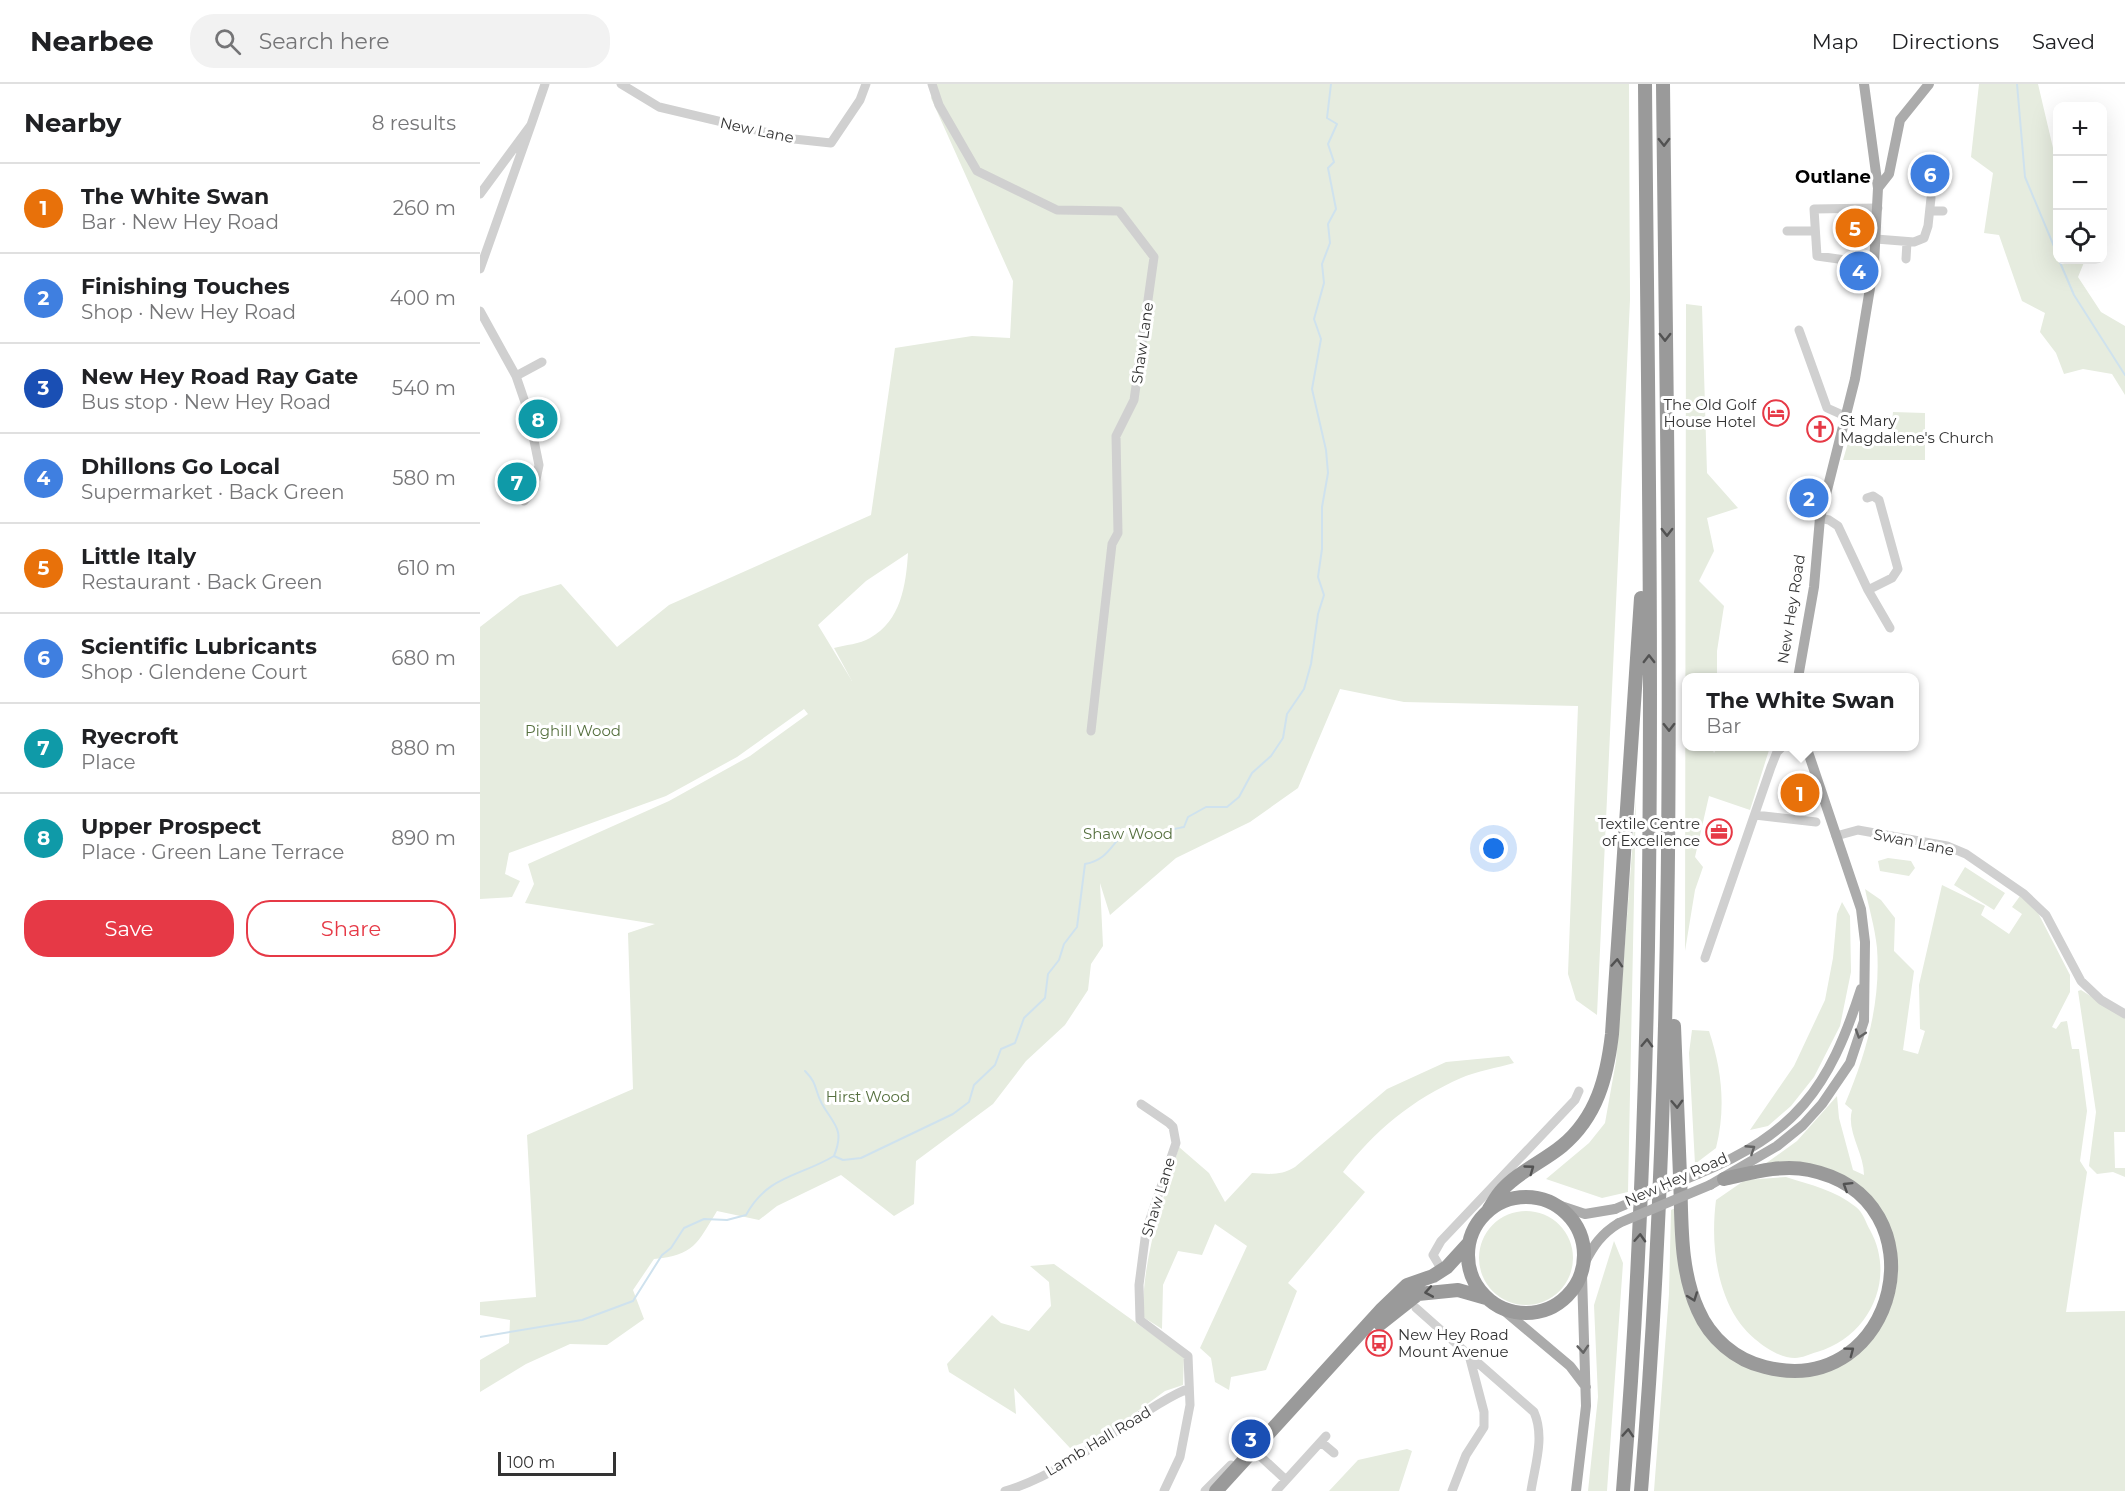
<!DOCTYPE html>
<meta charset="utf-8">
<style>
:root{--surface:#fff;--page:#f2f2f2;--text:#202124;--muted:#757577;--line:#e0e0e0;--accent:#e63946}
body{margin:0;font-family:Montserrat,sans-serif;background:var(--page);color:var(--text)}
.controls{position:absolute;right:18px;top:18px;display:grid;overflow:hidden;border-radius:12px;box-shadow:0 6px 24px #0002}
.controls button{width:54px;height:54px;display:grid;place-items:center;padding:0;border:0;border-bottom:2px solid var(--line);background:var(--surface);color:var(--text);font:30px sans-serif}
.scale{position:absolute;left:18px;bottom:15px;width:118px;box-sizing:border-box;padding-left:6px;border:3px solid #333;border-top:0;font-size:16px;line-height:21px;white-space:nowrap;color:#333;-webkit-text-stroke:4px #fff;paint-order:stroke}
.you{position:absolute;left:1014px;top:765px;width:21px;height:21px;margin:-15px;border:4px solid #fff;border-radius:50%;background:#1a73e8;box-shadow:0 0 0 9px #1a73e833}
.badge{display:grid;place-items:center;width:39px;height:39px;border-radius:50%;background:var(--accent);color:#fff;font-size:20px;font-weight:700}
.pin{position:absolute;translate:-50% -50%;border:3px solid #fff;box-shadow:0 2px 6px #0006}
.popup{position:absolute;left:1202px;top:589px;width:237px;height:78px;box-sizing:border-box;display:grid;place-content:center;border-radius:12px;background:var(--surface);filter:drop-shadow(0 2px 4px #0005);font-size:20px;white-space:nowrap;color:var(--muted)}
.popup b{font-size:22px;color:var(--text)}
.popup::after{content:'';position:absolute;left:50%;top:100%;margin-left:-12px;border:12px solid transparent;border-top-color:var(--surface)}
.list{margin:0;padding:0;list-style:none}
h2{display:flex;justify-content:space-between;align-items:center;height:78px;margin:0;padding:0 24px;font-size:26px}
h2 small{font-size:20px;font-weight:400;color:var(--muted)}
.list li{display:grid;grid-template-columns:39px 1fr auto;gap:18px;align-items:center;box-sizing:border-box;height:90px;padding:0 24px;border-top:2px solid var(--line)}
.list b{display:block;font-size:22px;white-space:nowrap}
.list p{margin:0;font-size:20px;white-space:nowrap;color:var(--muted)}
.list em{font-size:20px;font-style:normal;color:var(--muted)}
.actions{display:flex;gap:12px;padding:18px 24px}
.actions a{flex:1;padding:14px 0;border:2px solid var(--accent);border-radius:24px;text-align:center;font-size:21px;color:var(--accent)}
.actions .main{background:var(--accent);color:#fff}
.icon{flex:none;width:33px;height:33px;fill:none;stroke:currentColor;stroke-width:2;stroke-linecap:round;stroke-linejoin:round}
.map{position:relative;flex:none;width:1645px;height:1407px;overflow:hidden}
header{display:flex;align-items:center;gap:36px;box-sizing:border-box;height:84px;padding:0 30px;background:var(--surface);border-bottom:2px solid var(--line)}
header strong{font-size:28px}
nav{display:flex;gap:33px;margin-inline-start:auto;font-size:21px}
.search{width:420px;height:54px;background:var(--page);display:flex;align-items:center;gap:15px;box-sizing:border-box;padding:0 21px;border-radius:24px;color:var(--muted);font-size:22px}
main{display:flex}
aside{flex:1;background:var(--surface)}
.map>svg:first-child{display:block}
.green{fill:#e6ecdf;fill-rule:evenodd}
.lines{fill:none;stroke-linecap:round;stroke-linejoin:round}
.stream{stroke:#cfe2ee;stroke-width:2}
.minor{stroke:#d0d0d0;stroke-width:9}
.major{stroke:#ababab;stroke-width:10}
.highway{stroke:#9a9a9a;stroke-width:14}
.major-bridge{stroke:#ababab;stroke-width:10}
.oneway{stroke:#525252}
.oneway2{stroke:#636363}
.labels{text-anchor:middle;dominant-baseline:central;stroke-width:6;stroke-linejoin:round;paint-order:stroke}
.street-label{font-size:15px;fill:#333;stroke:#fff}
.poi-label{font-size:15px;fill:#333;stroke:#fff;text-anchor:end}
.park-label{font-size:15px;fill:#56703f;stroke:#fff}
.quarter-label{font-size:18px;font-weight:bold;fill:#000;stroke:#fff}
</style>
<header>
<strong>Nearbee</strong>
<div class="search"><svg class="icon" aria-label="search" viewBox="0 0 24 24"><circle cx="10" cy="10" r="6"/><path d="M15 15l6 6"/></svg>Search here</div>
<nav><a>Map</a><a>Directions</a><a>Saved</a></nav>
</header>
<main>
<aside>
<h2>Nearby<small>8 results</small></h2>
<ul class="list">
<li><span class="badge" style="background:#e8710a">1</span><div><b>The White Swan</b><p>Bar · New Hey Road</p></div><em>260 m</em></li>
<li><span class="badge" style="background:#3f7fe0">2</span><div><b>Finishing Touches</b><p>Shop · New Hey Road</p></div><em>400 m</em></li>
<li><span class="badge" style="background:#1a4fb4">3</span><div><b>New Hey Road Ray Gate</b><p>Bus stop · New Hey Road</p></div><em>540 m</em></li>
<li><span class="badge" style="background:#3f7fe0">4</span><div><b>Dhillons Go Local</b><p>Supermarket · Back Green</p></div><em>580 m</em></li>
<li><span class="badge" style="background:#e8710a">5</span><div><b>Little Italy</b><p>Restaurant · Back Green</p></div><em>610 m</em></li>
<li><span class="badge" style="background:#3f7fe0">6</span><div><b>Scientific Lubricants</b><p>Shop · Glendene Court</p></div><em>680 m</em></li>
<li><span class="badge" style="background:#0f9aa8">7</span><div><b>Ryecroft</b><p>Place</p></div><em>880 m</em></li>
<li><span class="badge" style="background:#0f9aa8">8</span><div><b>Upper Prospect</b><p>Place · Green Lane Terrace</p></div><em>890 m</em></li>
</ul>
<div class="actions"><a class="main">Save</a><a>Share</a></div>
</aside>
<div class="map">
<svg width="1645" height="1407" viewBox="0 0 1645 1407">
<rect width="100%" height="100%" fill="#fff"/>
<path class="green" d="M 454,0 L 1149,0 L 1150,216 L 1117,931 L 1096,916 L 1088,890 L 1098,622 L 924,618 L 860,605 L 818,704 L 770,738 L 696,774 L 630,831 L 620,799 L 623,862 L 611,880 L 608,906 L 585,941 L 546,977 L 513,1020 L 436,1077 L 434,1120 L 414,1132 L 361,1091 L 297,1122 L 279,1136 L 237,1127 C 217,1160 214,1171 174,1175 L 153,1206 L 164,1235 L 127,1261 L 90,1260 L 46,1280 L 0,1308 L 0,1276 L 29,1259 L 30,1236 L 0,1231 L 0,1218 L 56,1213 L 47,1051 L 153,1005 L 148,849 L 175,840 L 45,819 L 54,800 L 48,780 L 189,717 L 270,672 L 328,630 L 324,625 L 257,673 L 186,712 L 29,769 L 25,790 L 40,797 L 32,813 L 0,815 L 0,543 L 40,512 L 81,500 L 137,563 L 189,521 L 391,431 L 415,264 L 492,252 L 530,254 L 533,197 L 451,14 ZM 428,469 C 426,501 421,537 390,554 C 380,560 365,561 354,564 L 372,597 L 338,541 L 386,497 Z
M 1499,0 L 1558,0 L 1577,81 L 1578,176 L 1605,176 L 1598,193 L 1621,228 L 1645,242 L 1645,311 L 1632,290 L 1603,285 L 1584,290 L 1576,269 L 1560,248 L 1565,229 L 1542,217 L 1519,151 L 1504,149 L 1513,89 L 1491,73 Z
M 1206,220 L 1222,222 L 1227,389 L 1258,424 L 1227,434 L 1234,467 L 1219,497 L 1244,522 L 1237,567 L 1237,593 L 1206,594 L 1206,662 L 1232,663 L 1234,669 L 1237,663 L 1290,663 L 1270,726 L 1229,712 L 1215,773 L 1223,783 L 1215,806 L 1205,867 Z
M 1413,328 L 1445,329 L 1445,376 L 1363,376 L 1370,352 L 1410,357 Z
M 1156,715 L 1148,1108 L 1122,1114 L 1066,1095 L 1109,1059 L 1125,1039 L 1136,977 Z
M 1408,774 L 1431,777 L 1435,784 L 1429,792 L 1400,787 L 1398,777 Z
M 1485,783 L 1525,809 L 1514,826 L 1474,801 Z
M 1462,801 L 1505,822 L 1501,831 L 1529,850 L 1542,830 L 1532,823 L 1540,812 L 1556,825 L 1590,891 L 1590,908 L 1572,943 L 1576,945 L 1581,938 L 1587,937 L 1592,965 L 1599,965 L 1607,1027 L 1600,1077 L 1607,1088 L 1586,1228 L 1645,1227 L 1645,1407 L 1174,1407 L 1189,1210 L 1191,1126 L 1198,1123 L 1202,1187 L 1247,1268 L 1329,1289 C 1345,1279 1389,1257 1398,1245 C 1439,1191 1411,1107 1349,1085 C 1328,1077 1307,1080 1285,1080 L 1317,1057 L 1357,1012 L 1359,1034 L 1373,1086 L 1384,1091 C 1384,1069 1366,1047 1372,1026 L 1365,1020 C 1386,970 1401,919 1397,864 C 1395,844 1389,824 1385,805 L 1401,816 L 1415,834 L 1414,867 L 1434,887 L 1423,966 L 1438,970 L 1445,947 L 1440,945 L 1439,901 Z
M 1362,818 L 1370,832 L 1371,888 L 1360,942 L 1334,993 L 1311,1022 L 1288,1042 L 1270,1046 L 1314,982 L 1345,916 L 1353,874 L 1357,830 Z
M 1601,906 L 1645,934 L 1645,1048 L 1634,1048 L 1635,1084 L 1645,1084 L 1645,1093 L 1633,1088 L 1617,1090 L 1609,1082 L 1616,1028 L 1598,907 Z
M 1212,946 L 1229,947 C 1242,986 1246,1024 1236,1064 L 1215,1080 L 1209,969 Z
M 1029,972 L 1034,979 C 1017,984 997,987 981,994 C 933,1015 894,1047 863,1088 L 885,1108 L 808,1199 L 817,1207 L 786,1286 L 751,1293 L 749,1306 L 735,1298 L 731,1274 L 720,1264 L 767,1162 L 735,1140 L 722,1171 L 698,1167 L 683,1201 L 682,1245 L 663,1233 C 662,1174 682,1119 699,1063 L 729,1089 L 745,1118 L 772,1089 C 788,1090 801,1092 815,1083 L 907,1005 L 966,978 Z
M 1306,1093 C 1331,1101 1355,1106 1376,1123 C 1383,1128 1386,1139 1390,1146 C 1417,1195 1389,1253 1337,1268 C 1330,1270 1322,1274 1315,1274 C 1294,1274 1267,1251 1257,1235 C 1235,1201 1231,1155 1236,1116 L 1265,1096 Z
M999 1174a47 47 0 1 1 94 0a47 47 0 1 1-94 0Z
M 1134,1157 L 1143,1179 L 1127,1407 L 1108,1407 L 1118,1313 L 1114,1221 Z
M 574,1180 L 704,1273 L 703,1301 L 685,1307 L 629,1348 L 590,1364 L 534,1304 L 536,1330 L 469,1288 L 467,1280 L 512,1231 L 521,1239 L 549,1247 L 571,1222 L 569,1198 L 550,1182 Z
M 927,1365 L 932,1367 L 919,1407 L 849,1407 L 878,1376 Z"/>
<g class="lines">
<path class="stream" d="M 1537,0 L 1545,93 L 1578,172
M 1579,176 L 1594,211 L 1645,291
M 325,987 C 338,1000 334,1005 342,1020 C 354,1041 365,1045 354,1072
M 0,1253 L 102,1236 L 153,1217 L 182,1171 L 191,1164 L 204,1144 L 224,1135 L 247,1136 L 266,1131 C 288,1091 319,1093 354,1072 L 363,1076 L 381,1074 L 473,1030 L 489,1018 L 494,1001 L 515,981 L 521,965 L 535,959 L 544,934 L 565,914 L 568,890 L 579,876 L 584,860 L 597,843 L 605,780 C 633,775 633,751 653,745 C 659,743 669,747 676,747 C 686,747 694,745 704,743 L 708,733 L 726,723 L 747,723 L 759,713 L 772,689 L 791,672 L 803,654 L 807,630 L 824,605 L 831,580 L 838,530 L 844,511 L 838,493 L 842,465 L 842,423 L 848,389 L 846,366 L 832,305 L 841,255 L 834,235 L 844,199 L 842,180 L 850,159 L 848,140 L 856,125 L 848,84 L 854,78 L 848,60 L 857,40 L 847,34 L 851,0"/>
<path class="minor" d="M 141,0 L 179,23 L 314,55 L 351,59 L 380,16 L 386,0
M 452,0 L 459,21 L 497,87 L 577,126 L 639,127 L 674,173 L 654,316 L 636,352 L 638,449 L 632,460 L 611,647
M 0,110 L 51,41 L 65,0
M 1450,127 L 1463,127
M 1307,147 L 1335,147
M 1396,155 L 1434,158 L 1444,154 L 1448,142 L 1451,114
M 1426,175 L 1427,158
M 1394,180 L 1337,172 L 1334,125 L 1398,124
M 0,185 L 51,41
M 0,227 L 36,292 L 48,327 L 59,381 L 54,405 L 44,417
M 1319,246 L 1347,324 L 1365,332
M 36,292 L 62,278
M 1387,414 L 1393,412 L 1399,416 L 1418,485 L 1412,494 L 1388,506
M 1340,434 L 1349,436 L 1358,442 L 1388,506 L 1410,544
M 1275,731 L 1336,738
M 1356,752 L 1378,746 L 1467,762 L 1486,770 L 1544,810 L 1566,831 L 1601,897 L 1621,916 L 1645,930
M 1225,874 L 1291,683 L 1297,668 L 1303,662
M 661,1020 L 689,1039 L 693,1043 L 696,1059 L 666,1147 L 659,1201 L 660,1236 L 708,1272 L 710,1321 L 700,1373 L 684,1407
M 962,1186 L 953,1171 L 961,1157 L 1095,1016 L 1099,1007
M 936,1224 L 989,1271 L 1004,1328 L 1004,1343 L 986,1371 L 972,1407
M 989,1271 L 1054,1328 C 1065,1353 1055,1381 1051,1407
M 841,1358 L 854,1369
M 780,1372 L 806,1396
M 525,1407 C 570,1394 614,1362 653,1336 C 671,1325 686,1314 705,1306 L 709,1308
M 725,1407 L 751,1381
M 796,1407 L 846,1352"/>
<path class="major" d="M 1398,104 L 1409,90 L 1420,36 L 1449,0
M 1318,594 L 1334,503 L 1340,434 L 1375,295 L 1394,180 L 1398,104 L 1384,0
M 1218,1090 C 1316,1049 1349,1005 1381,905
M 1230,1101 L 1297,1062 L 1323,1041 L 1342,1020 L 1370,979 L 1384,937 L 1385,858 L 1381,825 L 1326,662
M 1075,1120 L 1105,1130 L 1135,1125
M 1104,1180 C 1113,1162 1121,1150 1139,1139
M 1021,1224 L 1090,1282 L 1106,1303
M 1096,1407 L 1106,1322 L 1102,1191"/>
<path class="highway" d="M 1194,942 C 1196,992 1198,1042 1200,1092 C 1202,1137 1199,1184 1218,1226 C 1230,1254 1255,1276 1285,1283 C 1418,1317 1466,1114 1329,1086 C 1301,1080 1271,1089 1244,1095
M988 1171a58 58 0 1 1 116 0a58 58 0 1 1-116 0Z
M 1009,1125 C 1013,1119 1017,1111 1022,1106 C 1038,1088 1064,1077 1082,1062 C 1117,1033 1127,993 1132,950 L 1161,514
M 900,1240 L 938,1210 L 978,1206 L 1006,1214
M 736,1407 L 902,1225 L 927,1201 L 953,1192 L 967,1183 L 988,1160
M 1143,1407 C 1181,939 1169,469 1165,0
M 1161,1407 C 1200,939 1188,469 1183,0"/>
<path class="major-bridge" d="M 1135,1125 L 1218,1090
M 1139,1139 L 1230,1101"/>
</g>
<defs><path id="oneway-chevron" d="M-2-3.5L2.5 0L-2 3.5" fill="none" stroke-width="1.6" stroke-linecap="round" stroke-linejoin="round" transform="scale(1.5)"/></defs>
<g class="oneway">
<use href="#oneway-chevron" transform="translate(1184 58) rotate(89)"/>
<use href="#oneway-chevron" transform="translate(1185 253) rotate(90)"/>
<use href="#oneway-chevron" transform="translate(1187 448) rotate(90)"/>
<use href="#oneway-chevron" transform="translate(1169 575) rotate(-90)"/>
<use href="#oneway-chevron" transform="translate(1189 643) rotate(89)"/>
<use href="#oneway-chevron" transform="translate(1137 879) rotate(-86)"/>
<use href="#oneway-chevron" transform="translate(1167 959) rotate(-88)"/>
<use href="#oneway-chevron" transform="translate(1197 1020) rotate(88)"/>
<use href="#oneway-chevron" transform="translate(1050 1085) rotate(-36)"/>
<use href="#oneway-chevron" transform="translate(1367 1102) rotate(-148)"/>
<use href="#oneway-chevron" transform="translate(1160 1154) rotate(-87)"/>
<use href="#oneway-chevron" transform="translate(949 1208) rotate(170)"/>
<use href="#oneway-chevron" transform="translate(1213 1213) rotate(70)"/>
<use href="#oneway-chevron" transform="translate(1370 1267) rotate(-37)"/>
<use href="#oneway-chevron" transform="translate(1148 1349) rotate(-86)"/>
</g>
<g class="oneway2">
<use href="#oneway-chevron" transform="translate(1380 950) rotate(108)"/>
<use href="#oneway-chevron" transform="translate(1271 1065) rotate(-33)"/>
<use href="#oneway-chevron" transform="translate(1103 1265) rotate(86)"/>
</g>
<defs>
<g id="hotel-ring" transform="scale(1.35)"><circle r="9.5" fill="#fff" stroke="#e63946" stroke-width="1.5"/><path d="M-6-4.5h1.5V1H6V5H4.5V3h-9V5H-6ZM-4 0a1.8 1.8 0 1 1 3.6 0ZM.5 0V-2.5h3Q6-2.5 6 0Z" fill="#e63946"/></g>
<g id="church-ring" transform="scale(1.35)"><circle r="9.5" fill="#fff" stroke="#e63946" stroke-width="1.5"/><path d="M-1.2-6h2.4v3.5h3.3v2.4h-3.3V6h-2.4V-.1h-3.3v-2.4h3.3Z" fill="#e63946"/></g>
<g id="office-ring" transform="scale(1.35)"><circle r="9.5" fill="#fff" stroke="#e63946" stroke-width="1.5"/><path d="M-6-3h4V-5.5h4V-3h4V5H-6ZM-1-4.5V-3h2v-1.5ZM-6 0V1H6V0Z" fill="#e63946"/></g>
<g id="bus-ring" transform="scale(1.35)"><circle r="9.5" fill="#fff" stroke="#e63946" stroke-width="1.5"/><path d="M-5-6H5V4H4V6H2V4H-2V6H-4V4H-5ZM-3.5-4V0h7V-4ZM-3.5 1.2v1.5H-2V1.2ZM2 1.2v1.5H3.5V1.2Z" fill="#e63946"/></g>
</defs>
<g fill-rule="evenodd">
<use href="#hotel-ring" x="1296" y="329"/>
<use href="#church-ring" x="1340" y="345"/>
<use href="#office-ring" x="1239" y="748"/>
<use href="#bus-ring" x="899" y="1259"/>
</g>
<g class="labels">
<g class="street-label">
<text transform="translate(277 46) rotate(12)">New Lane</text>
<text transform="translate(662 259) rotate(-82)">Shaw Lane</text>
<text transform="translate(1311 525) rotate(-81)">New Hey Road</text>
<text transform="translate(1434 758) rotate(12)">Swan Lane</text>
<text transform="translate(1196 1095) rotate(-24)">New Hey Road</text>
<text transform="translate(678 1113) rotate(-73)">Shaw Lane</text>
<text transform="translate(618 1357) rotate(-31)">Lamb Hall Road</text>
</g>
<g class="poi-label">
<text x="1276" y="320">The Old Golf<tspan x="1276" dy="17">House Hotel</tspan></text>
<text x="1360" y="336" text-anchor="start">St Mary<tspan x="1360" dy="17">Magdalene's Church</tspan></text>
<text x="1220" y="739">Textile Centre<tspan x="1220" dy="17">of Excellence</tspan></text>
<text x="918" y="1250" text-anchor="start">New Hey Road<tspan x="918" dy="17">Mount Avenue</tspan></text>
</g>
<g class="park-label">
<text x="93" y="646">Pighill Wood</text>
<text x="648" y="749">Shaw Wood</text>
<text x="388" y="1012">Hirst Wood</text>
</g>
<g class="quarter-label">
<text x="1353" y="93">Outlane</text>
</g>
</g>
</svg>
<div class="controls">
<button>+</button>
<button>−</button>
<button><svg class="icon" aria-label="locate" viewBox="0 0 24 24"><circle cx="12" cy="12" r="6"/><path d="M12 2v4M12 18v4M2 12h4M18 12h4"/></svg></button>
</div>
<div class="scale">100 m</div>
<div class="you"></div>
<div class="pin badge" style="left:1320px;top:709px;background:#e8710a">1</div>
<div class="popup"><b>The White Swan</b>Bar</div>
<div class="pin badge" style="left:1329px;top:414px;background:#3f7fe0">2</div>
<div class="pin badge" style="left:771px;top:1355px;background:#1a4fb4">3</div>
<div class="pin badge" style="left:1379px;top:187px;background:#3f7fe0">4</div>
<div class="pin badge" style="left:1375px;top:144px;background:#e8710a">5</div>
<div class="pin badge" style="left:1450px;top:90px;background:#3f7fe0">6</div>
<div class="pin badge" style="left:37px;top:398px;background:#0f9aa8">7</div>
<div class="pin badge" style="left:58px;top:335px;background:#0f9aa8">8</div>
</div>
</main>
